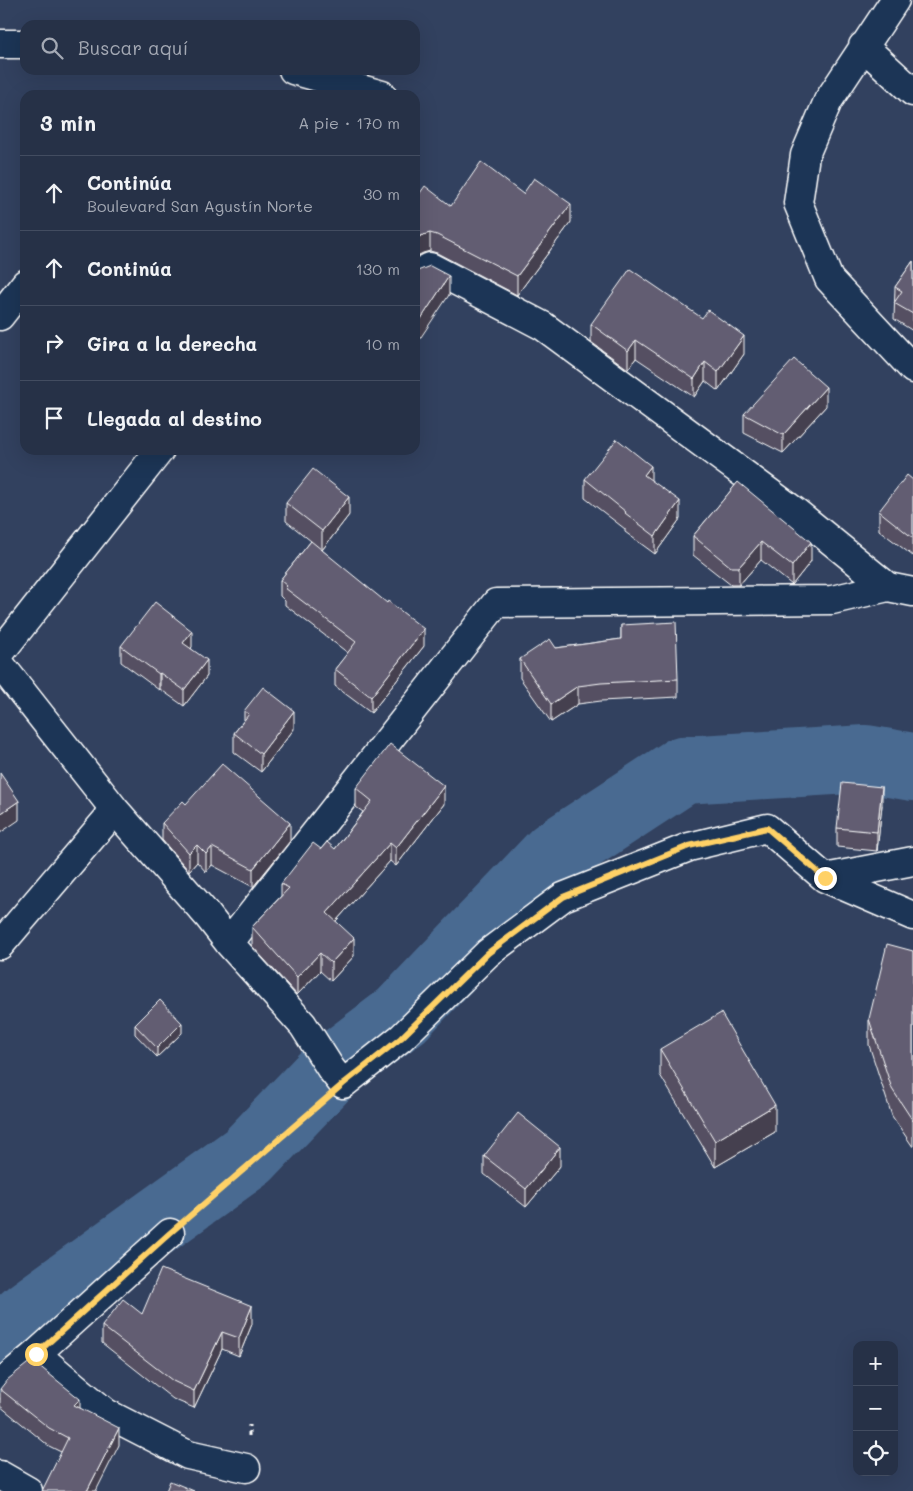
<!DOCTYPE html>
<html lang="es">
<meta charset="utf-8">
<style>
:root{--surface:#263147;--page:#323d52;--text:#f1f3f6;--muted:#a4a9b4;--line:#424c60}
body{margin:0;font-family:Mali,sans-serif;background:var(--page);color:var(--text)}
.controls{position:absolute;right:15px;bottom:15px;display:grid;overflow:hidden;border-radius:10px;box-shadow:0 5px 20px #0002}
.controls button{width:45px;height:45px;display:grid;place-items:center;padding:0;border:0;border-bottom:1px solid var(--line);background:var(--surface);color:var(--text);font:25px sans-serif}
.stop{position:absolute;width:15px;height:15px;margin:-11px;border:4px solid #ffd166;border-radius:50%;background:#fff}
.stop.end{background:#ffd166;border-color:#fff;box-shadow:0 1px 5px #0008}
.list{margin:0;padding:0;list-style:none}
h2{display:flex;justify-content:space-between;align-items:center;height:65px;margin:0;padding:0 20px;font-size:21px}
h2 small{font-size:16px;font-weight:400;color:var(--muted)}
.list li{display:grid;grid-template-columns:32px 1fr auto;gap:15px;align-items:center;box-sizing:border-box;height:75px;padding:0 20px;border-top:1px solid var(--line)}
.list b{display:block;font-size:19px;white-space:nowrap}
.list p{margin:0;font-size:16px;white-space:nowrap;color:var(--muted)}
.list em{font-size:16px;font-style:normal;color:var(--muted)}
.icon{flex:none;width:28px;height:28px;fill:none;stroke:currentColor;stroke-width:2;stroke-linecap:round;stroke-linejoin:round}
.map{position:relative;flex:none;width:913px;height:1491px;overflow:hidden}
.search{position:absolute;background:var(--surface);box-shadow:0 5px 20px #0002;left:20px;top:20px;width:400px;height:55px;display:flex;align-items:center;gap:12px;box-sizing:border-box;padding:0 18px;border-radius:15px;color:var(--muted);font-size:19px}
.panel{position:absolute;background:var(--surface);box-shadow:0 5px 20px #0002;left:20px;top:90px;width:400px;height:365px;border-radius:15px}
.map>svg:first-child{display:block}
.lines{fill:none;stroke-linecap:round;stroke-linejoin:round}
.river{stroke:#4a6b91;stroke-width:68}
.minor-casing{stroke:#fff;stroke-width:31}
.major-casing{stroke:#fff;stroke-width:31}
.path{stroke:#fff;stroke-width:3;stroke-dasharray:5 4;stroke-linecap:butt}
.minor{stroke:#1d3557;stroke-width:28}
.major{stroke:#1d3557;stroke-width:28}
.wall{fill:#545062;stroke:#fff}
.shaded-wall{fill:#454150;stroke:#fff}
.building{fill:#625d72;stroke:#fff}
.route{stroke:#ffd166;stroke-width:6}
</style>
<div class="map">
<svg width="913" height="1491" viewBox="0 0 913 1491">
<rect width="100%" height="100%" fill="#32415f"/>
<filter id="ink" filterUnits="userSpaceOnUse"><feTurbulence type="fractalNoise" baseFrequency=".02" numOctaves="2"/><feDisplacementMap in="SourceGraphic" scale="10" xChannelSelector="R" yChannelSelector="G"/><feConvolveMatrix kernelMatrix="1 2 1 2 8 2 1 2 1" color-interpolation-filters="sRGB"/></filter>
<g filter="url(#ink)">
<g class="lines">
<path class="river" d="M 0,1340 L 30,1313 L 248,1156 L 331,1069 L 402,1015 L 555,854 L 683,770 L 866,759 L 913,767"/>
<g class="minor-casing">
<path id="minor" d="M 895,0 L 828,101 L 805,155 L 798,203 L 829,279 L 913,369
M 0,44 L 25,44
M 863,46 L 913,92
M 293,70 L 382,95
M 0,316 L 25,284
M 888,587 L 913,592
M 0,653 L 160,450
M 0,664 L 115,810 L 208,916 L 229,943 L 303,1025 L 331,1069 L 343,1084 L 401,1038 L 488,953 L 563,897 L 689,847 L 767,828 L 825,878 L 913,916
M 825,878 L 913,861
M 229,943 L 496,603 L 832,600 L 888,587 L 797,513 L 543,326 L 430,267 L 415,275
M 0,945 L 115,810
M 36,1354 L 106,1413 L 188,1455 L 246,1468
M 0,1475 L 28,1491"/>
</g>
<g class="major-casing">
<path id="major" d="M 0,1384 L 36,1354 L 170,1233"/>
</g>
<path class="path" d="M 193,1213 L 318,1106
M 249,1436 L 249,1425"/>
<use href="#minor" class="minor"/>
<use href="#major" class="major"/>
</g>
<path class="wall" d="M 523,194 L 571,222 L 517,295 L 437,253 L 430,251 L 423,253 L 415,257 L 415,200 L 451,206 Z
M 913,261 L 913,331 L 894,319 L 895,287 Z
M 591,324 L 744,354 L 718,391 L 705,381 L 694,397 L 636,358 L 628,369 L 591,342 Z
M 826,406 L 783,453 L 744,433 L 744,414 Z
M 585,479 L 651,480 L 680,519 L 655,554 L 625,532 L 625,529 L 585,498 Z
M 913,480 L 913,556 L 879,530 L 879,511 Z
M 738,482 L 811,561 L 792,585 L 761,560 L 739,585 L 731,585 L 693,555 L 693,536 Z
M 286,503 L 349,515 L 322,550 L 424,646 L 371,713 L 335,686 L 335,669 L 348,653 L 285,605 L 285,601 L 280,596 L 280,580 L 311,541 L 286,521 Z
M 621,625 L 678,679 L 678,697 L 601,701 L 578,704 L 551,722 L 520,678 L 520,659 L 556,648 L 621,639 Z
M 121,646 L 192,647 L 191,648 L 207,676 L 184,706 L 160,689 L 159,690 L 121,662 Z
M 244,711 L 294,729 L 261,772 L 234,752 L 234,733 L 244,720 Z
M 356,788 L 444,804 L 396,866 L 390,861 L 336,921 L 354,956 L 331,981 L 320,971 L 297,995 L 252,946 L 252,927 L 281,896 L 281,884 L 321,849 L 335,849 L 363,812 L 356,807 Z
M 186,804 L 290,841 L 253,887 L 212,865 L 206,872 L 197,862 L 189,871 L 162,840 L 162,823 Z
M 882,805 L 877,851 L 837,847 L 837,828 Z
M 913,951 L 913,1147 L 892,1116 L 869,1045 L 869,1019 Z
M 135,1025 L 182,1033 L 157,1057 L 135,1034 Z
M 660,1049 L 775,1132 L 715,1167 L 660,1075 Z
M 484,1156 L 560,1166 L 526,1207 L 484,1174 Z
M 142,1314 L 252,1324 L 239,1356 L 222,1349 L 194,1408 L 173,1399 L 102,1343 L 102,1326 Z
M 0,1389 L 80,1408 L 119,1445 L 61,1452 L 49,1446 L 0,1406 Z"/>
<path class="shaded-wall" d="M 571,204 L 571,222 L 517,295 L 517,276 Z
M 430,233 L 430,251 L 423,253 L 415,257 L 415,239 L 423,235 Z
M 449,276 L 449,295 L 415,346 L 415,328 Z
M 744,336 L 744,354 L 718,391 L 718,372 Z
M 636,340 L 636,358 L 628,369 L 628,351 Z
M 705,362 L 705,381 L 694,397 L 694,379 Z
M 826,387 L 826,406 L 783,453 L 783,435 Z
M 651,466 L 651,484 L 644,475 Z
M 349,497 L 349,515 L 322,550 L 322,531 Z
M 680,501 L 680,519 L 655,554 L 655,536 Z
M 761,542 L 761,560 L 739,585 L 739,567 Z
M 811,542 L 811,561 L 792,585 L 792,566 Z
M 424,629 L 424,646 L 371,713 L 371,697 Z
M 192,631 L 192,647 L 183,659 L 183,643 Z
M 207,660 L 207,676 L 184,706 L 184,690 Z
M 160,673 L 160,689 L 159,690 L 159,674 Z
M 578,686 L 578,704 L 551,722 L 551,704 Z
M 294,711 L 294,729 L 261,772 L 261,754 Z
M 444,786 L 444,804 L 396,866 L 396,848 Z
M 882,787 L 882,805 L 877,851 L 877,832 Z
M 19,801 L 19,820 L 0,833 L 0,814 Z
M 290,823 L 290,841 L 253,887 L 253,869 Z
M 390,843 L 390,861 L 327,931 L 327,913 Z
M 197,845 L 197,862 L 189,871 L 189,853 Z
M 212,847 L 212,865 L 206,872 L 206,854 Z
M 354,938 L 354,956 L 331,981 L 331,963 Z
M 320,953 L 320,971 L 297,995 L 297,977 Z
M 182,1023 L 182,1033 L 157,1057 L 157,1048 Z
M 775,1105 L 775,1132 L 715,1167 L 715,1141 Z
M 560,1147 L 560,1166 L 526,1207 L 526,1189 Z
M 252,1306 L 252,1324 L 239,1356 L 239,1338 Z
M 222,1332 L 222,1349 L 194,1408 L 194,1391 Z
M 80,1399 L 80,1416 L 74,1405 Z
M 119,1428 L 119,1445 L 96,1491 L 87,1491 Z"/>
<path class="building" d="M 481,162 L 523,194 L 534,178 L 571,204 L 517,276 L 437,235 L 430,233 L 423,235 L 415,239 L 415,200 L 425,186 L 451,206 Z
M 913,261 L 913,314 L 894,303 L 902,291 L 895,287 Z
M 430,266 L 449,276 L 415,328 L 415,272 Z
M 630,269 L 702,318 L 708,310 L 744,336 L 718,372 L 705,362 L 694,379 L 636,340 L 628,351 L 591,324 Z
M 794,359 L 826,387 L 783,435 L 744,414 Z
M 617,439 L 651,466 L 644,475 L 680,501 L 655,536 L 625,513 L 626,512 L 585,479 Z
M 313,469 L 349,497 L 322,531 L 286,503 Z
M 907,475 L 913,480 L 913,538 L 879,511 Z
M 738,482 L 811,542 L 792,566 L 761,542 L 739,567 L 731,567 L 693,536 Z
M 311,541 L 387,603 L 388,601 L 424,629 L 371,697 L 335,669 L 356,642 L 285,588 L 287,586 L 280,580 Z
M 155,602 L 192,631 L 183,643 L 207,660 L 184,690 L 160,673 L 159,674 L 121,646 Z
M 676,622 L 678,679 L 601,683 L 578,686 L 551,704 L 520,659 L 550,639 L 556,648 L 621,639 L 621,625 Z
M 263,687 L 294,711 L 261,754 L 234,733 L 249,714 L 244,711 Z
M 390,744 L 444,786 L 396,848 L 390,843 L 327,913 L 354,938 L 331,963 L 320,953 L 297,977 L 252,927 L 289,888 L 281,884 L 313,843 L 321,849 L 327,842 L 335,849 L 372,801 L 356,788 Z
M 222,764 L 290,823 L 253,869 L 212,847 L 206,854 L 197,845 L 189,853 L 162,823 L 183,801 L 186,804 Z
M 0,773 L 19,801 L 0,814 Z
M 842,783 L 882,787 L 877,832 L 837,828 Z
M 887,944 L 913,951 L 913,1121 L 892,1089 L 869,1019 Z
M 160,1000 L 182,1023 L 157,1048 L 135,1025 Z
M 721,1013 L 775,1105 L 715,1141 L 660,1049 Z
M 518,1113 L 560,1147 L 526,1189 L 484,1156 Z
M 161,1269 L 252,1306 L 239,1338 L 222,1332 L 194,1391 L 173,1381 L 102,1326 L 123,1299 L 142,1314 Z
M 32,1360 L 80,1399 L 74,1405 L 119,1428 L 87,1491 L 42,1491 L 68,1438 L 49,1428 L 0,1389 L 7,1380 Z
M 170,1481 L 194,1491 L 166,1491 Z"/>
</g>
<g class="lines" filter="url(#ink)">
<path class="route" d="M 36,1354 L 170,1233 L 343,1084 L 401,1038 L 488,953 L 563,897 L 689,846 L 767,828 L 825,878"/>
</g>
</svg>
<div class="controls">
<button>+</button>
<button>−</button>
<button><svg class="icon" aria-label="locate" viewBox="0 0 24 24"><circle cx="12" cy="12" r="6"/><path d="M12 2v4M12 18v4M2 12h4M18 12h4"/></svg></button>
</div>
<div class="stop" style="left:36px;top:1354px"></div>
<div class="stop end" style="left:825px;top:878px"></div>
<div class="search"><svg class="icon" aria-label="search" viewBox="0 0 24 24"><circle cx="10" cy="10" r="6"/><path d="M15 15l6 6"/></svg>Buscar aquí</div>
<section class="panel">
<h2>3 min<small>A pie · 170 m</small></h2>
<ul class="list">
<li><svg class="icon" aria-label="ahead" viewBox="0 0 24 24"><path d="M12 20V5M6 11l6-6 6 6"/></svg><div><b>Continúa</b><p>Boulevard San Agustín Norte</p></div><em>30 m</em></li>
<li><svg class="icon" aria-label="ahead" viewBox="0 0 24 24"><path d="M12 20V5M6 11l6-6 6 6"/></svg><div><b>Continúa</b></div><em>130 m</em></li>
<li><svg class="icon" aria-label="right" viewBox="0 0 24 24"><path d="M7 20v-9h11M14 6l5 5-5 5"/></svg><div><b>Gira a la derecha</b></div><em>10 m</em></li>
<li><svg class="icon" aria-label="arrive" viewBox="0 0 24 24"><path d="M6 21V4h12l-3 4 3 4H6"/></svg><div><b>Llegada al destino</b></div></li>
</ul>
</section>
</div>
